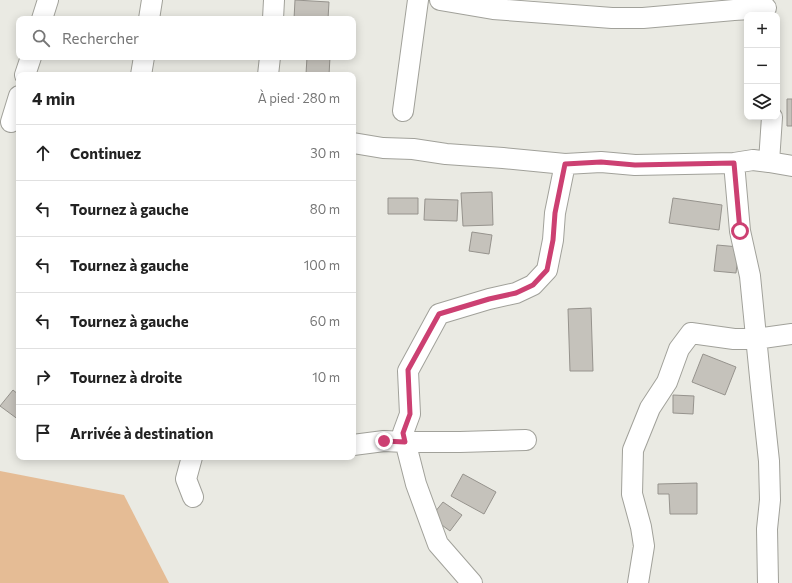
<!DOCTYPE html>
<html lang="fr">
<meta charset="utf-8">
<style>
:root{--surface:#fff;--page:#f2f2f2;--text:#222;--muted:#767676;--line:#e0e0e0}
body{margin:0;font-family:Commissioner,sans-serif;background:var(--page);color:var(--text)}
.controls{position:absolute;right:12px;top:12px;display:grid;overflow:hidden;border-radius:8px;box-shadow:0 2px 10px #0003}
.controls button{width:36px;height:36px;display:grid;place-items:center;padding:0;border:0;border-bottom:1px solid var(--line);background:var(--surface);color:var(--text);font:20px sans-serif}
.stop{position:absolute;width:12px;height:12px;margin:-9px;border:3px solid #cc4072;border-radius:50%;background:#fff}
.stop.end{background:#cc4072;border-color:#fff;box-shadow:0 1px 4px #0008}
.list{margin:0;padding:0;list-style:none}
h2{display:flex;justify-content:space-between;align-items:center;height:52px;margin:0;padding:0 16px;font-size:17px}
h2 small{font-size:13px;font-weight:400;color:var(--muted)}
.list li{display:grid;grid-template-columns:26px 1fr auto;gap:12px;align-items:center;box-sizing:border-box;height:56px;padding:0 16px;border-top:1px solid var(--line)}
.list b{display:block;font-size:15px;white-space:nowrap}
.list em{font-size:13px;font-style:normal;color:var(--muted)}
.icon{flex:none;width:22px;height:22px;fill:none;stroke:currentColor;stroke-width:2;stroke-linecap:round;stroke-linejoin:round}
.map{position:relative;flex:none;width:792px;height:583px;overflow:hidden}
.search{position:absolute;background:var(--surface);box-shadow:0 2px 10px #0003;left:16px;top:16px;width:340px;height:44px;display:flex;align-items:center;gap:10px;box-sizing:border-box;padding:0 14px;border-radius:8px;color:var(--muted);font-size:15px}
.panel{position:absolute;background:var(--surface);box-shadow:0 2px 10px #0003;left:16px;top:72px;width:340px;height:388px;border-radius:8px}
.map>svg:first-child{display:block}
.green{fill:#e5bc95}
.building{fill:#c5c2bb;stroke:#96938d}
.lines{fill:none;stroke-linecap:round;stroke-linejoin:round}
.minor-casing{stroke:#a1a19a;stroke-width:22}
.minor{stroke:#fff;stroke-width:20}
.route{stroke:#cc4072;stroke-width:5}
</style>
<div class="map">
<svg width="792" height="583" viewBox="0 0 792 583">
<rect width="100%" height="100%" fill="#eaeae3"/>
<path class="green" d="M 0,471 L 124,495 L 169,583 L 0,583 Z"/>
<path class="building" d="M 295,0 L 329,2 L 328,19 L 294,19 Z
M 307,57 L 330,57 L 329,75 L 306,74 Z
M 787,99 L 792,99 L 792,126 L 787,126 Z
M 492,192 L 493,225 L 463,226 L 461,193 Z
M 388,198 L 418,198 L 418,214 L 388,214 Z
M 673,198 L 722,205 L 719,230 L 669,223 Z
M 425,199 L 458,200 L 457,221 L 424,220 Z
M 472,232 L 492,235 L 489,254 L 469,251 Z
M 717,245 L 739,247 L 736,273 L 714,271 Z
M 591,308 L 593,371 L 570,371 L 568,309 Z
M 703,354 L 736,367 L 725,395 L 692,382 Z
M 13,390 L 19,395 L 19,420 L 0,406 Z
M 673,395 L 694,396 L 693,414 L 673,413 Z
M 463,474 L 496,492 L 484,514 L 451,496 Z
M 697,483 L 697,514 L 670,514 L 669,494 L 658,494 L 658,484 Z
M 443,502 L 462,515 L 450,531 L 431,517 Z"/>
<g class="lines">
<g class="minor-casing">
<path id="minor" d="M 440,0 L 493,9 L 612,18 L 643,18 L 734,10 L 766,8
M 42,19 L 48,0
M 149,19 L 152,0
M 273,19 L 274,0
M 25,75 L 31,57
M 141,75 L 144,57
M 268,75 L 270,57
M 403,111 L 418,0
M 11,122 L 19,96
M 353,143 L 383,148 L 413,149 L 446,154 L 503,158 L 565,164 L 601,162 L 635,165 L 734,163 L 753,160 L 769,162 L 792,166
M 769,162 L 772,117
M 734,163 L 740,231 L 750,276 L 761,387 L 769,461 L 770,500 L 767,529 L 768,583
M 353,445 L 384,441 L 405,442 L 460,442 L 526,440
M 192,457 L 186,479 L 193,497
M 472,583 L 438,544 L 416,484 L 403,433 L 410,414 L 408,371 L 439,314 L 489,299 L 516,293 L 533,285 L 547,270 L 553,240 L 555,213 L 565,164
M 638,583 L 644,546 L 641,527 L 632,494 L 633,450 L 650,408 L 667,382 L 679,349 L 691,333 L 734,339 L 756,339 L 792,334"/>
</g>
<use href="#minor" class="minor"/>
</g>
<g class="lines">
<path class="route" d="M 384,441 L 405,442 L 403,433 L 410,414 L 408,370 L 439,314 L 489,299 L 516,293 L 533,285 L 547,270 L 553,240 L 555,213 L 565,164 L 601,162 L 635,165 L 734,163 L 740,231"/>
</g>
</svg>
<div class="controls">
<button>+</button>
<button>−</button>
<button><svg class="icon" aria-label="layers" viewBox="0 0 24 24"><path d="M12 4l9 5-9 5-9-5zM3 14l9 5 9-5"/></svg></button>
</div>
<div class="stop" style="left:740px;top:231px"></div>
<div class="stop end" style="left:384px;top:441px"></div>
<div class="search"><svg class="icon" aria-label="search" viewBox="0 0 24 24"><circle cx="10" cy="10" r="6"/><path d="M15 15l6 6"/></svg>Rechercher</div>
<section class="panel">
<h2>4 min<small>À pied · 280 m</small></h2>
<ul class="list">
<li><svg class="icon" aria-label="ahead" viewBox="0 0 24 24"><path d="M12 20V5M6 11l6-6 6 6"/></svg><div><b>Continuez</b></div><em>30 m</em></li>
<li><svg class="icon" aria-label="left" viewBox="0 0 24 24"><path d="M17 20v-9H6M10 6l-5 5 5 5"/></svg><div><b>Tournez à gauche</b></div><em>80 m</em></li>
<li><svg class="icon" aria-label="left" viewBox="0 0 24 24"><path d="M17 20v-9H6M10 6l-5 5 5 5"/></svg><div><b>Tournez à gauche</b></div><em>100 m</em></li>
<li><svg class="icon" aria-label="left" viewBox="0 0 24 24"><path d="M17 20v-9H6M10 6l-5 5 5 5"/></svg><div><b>Tournez à gauche</b></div><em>60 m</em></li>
<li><svg class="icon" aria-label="right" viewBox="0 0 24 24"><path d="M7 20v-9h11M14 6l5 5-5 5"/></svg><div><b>Tournez à droite</b></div><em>10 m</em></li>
<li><svg class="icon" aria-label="arrive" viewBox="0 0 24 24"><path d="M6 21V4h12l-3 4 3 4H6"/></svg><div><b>Arrivée à destination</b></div></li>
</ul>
</section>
</div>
